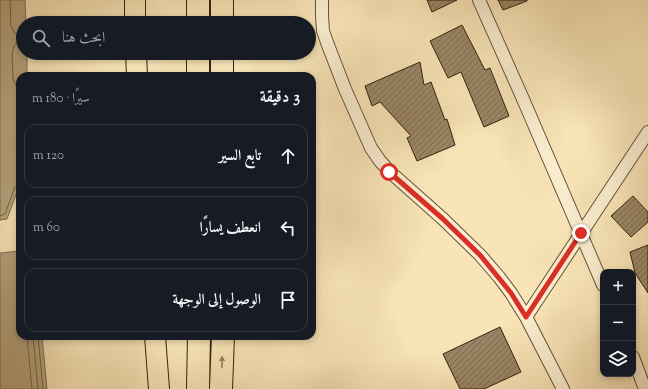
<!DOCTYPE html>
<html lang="ar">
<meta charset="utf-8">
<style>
:root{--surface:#171b24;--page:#242831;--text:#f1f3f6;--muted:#9ea1a6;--line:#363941}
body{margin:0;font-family:"Sorts Mill Goudy",Amiri,serif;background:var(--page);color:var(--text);direction:rtl}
.controls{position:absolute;right:12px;bottom:12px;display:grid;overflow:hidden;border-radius:8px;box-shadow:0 2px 6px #0003}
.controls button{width:36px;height:36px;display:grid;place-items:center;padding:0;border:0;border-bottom:1px solid var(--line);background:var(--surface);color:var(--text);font:20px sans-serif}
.stop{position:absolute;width:12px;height:12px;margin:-9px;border:3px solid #d93025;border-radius:50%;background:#fff}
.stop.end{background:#d93025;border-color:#fff;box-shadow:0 1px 4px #0008}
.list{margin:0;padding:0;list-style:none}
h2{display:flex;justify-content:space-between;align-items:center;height:52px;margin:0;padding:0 16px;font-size:17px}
h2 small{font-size:13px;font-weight:400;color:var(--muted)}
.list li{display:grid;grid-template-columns:26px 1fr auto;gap:12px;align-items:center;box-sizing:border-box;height:64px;margin:0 8px 8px;padding:0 8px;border:1px solid var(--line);border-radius:12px}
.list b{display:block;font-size:15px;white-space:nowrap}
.list em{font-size:13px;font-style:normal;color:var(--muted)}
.icon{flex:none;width:22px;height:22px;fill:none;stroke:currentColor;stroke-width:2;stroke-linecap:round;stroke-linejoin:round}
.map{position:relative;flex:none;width:648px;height:389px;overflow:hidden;direction:ltr}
.search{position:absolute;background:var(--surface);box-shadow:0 2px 6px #0003;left:16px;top:16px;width:300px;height:44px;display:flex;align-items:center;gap:10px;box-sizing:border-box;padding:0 14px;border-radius:22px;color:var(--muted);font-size:15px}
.panel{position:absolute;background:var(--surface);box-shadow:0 2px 6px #0003;left:16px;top:72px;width:300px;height:268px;border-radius:12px;direction:rtl}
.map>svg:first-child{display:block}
.water{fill:#b5a27d;stroke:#816e51}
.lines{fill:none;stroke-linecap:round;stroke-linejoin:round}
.shore{stroke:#746246;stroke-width:1}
.building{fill:url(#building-hatch);stroke:#34210e}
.minor-casing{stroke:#655238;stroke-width:14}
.trunk-casing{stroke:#34210e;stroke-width:22}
.motorway-casing{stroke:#34210e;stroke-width:24}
.minor{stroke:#faedd0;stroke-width:12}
.trunk{stroke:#f8e4b6;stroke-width:20}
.motorway{stroke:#f8e4b6;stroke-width:22}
.oneway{fill:#968262}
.route{stroke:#d93025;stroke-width:5}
</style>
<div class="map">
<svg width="648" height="389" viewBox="0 0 648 389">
<defs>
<pattern id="building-hatch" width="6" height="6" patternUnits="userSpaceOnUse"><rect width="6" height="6" fill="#9a8665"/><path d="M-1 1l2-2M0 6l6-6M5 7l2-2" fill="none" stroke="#7e6d52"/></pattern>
</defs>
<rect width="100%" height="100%" fill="#f8e4b6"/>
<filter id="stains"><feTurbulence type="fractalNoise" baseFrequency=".005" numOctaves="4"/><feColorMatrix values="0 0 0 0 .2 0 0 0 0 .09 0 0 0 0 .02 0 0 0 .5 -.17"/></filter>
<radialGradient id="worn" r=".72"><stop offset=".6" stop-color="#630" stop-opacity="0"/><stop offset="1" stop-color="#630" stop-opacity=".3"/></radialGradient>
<path class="water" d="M 0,0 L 25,0 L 26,23 L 23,23 L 23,53 L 27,53 L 27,76 L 20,76 L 20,184 L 7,219 L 0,220 Z
M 20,251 L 20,336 L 42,336 L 47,389 L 0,389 L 0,253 Z"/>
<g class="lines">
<path class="shore" d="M 10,0 L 11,26 L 14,32 L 21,38 L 14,46 L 12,54 L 13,79 L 16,85 L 20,89
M 0,216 L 5,214 L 15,187 L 17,185 L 20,185
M 27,336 L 32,389
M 33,336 L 38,389
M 38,336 L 43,389"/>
</g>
<path class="building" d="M 427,0 L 457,0 L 432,12 Z
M 498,0 L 527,0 L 527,1 L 503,10 Z
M 462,25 L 485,70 L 490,68 L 509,116 L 484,127 L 461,72 L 448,78 L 430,41 Z
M 420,62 L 424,85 L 431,82 L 445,120 L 447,119 L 455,145 L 417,161 L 407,138 L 411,136 L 380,102 L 372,106 L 365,86 Z
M 633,196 L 648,212 L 648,222 L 631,237 L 611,216 Z
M 648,245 L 648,293 L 635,273 L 630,252 Z
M 500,327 L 521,372 L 484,389 L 460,389 L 443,354 Z"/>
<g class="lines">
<g class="minor-casing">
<path id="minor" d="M 322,0 L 322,16 L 323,31 L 328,45 L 345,89 L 371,148 L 380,161 L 389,171 L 443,219 L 480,255 L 499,277 L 511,293 L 526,317 L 563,389
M 479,0 L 523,99 L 603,285
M 526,317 L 648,132
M 633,357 L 645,389"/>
</g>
<g class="trunk-casing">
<path id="trunk" d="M 135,0 L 135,23
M 136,53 L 137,76
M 155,336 L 159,389"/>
</g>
<g class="motorway-casing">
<path id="motorway" d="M 198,0 L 198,23
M 222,0 L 222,23
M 198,53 L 198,76
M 222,53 L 222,76
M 198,389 L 199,336
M 221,389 L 223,336"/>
</g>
<use href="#minor" class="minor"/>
<use href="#trunk" class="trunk"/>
<use href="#motorway" class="motorway"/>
</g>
<defs><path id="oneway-solid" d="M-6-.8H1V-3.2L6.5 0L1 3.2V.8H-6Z"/></defs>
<use class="oneway" href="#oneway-solid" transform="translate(222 362) rotate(-89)"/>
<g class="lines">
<path class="route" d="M 389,172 L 443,219 L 480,255 L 498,277 L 511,293 L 526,317 L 581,233"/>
</g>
<rect width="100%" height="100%" filter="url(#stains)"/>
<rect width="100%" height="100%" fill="url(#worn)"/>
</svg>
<div class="controls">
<button>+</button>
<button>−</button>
<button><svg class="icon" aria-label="layers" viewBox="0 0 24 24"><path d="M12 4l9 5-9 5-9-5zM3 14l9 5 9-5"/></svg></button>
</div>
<div class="stop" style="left:389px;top:172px"></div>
<div class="stop end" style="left:581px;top:233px"></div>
<div class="search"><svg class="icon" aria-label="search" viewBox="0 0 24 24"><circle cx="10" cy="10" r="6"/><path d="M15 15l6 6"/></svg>ابحث هنا</div>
<section class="panel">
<h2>3 دقيقة<small>سيرًا · 180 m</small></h2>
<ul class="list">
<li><svg class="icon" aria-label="ahead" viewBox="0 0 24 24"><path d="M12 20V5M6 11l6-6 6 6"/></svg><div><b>تابع السير</b></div><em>120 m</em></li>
<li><svg class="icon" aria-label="left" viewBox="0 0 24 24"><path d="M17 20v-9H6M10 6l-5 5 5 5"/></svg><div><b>انعطف يسارًا</b></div><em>60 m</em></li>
<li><svg class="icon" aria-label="arrive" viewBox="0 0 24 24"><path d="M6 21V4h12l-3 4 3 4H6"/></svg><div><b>الوصول إلى الوجهة</b></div></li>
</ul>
</section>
</div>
